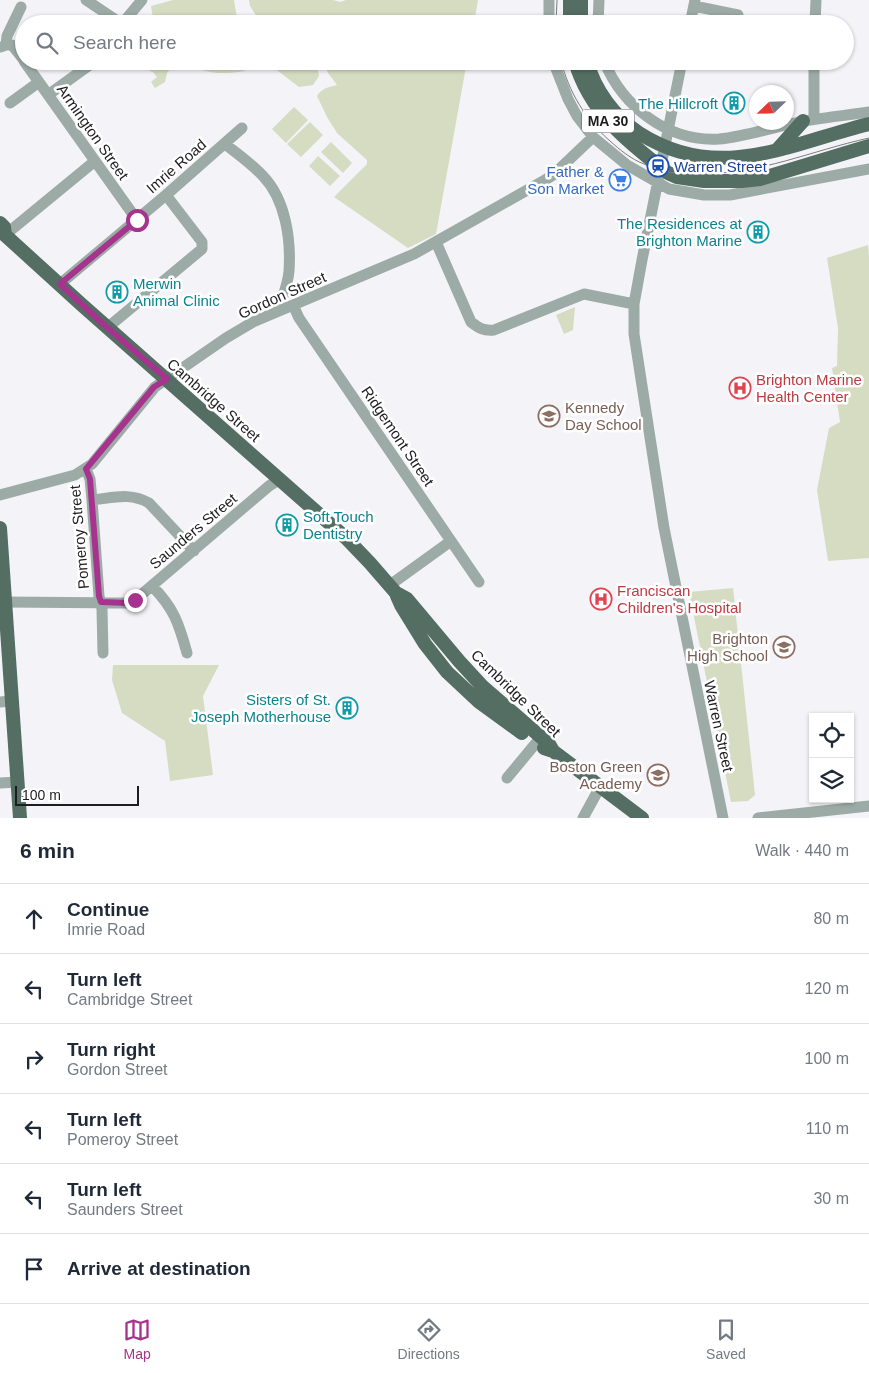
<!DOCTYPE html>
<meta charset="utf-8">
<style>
:root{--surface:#fff;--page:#f2f2f3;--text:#1f2937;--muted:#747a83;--line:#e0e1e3;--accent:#a6338d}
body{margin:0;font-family:Arial,sans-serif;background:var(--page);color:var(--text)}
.controls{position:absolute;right:15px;bottom:15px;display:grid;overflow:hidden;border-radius:0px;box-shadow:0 1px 4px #0004}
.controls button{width:45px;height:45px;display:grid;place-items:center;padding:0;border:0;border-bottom:1px solid var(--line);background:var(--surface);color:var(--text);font:25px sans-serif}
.compass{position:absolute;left:749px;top:85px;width:45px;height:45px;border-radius:50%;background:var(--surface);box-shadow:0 1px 4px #0004;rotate:247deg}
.scale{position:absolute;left:15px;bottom:12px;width:124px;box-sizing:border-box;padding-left:5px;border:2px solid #1d1d1f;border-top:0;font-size:14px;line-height:18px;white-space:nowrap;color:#1d1d1f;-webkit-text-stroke:4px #fff;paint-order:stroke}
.stop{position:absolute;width:15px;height:15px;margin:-11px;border:4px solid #a6338d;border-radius:50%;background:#fff}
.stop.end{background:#a6338d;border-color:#fff;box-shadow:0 1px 5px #0008}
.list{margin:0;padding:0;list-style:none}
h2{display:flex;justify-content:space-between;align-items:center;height:65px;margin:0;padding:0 20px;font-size:21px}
h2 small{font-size:16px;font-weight:400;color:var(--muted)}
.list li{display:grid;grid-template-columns:32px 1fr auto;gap:15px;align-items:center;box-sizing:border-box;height:70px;padding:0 20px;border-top:1px solid var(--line)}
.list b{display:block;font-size:19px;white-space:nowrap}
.list p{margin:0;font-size:16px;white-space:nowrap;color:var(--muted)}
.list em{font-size:16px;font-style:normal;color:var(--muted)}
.icon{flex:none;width:28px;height:28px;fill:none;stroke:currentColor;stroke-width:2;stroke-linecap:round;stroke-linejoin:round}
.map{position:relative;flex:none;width:869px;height:818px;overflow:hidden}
.search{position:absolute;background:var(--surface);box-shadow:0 1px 4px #0004;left:15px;right:15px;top:15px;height:55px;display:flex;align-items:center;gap:12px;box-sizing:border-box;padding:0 18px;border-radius:28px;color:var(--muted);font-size:19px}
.sheet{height:485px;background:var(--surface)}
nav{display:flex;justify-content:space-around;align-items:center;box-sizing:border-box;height:70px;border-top:1px solid var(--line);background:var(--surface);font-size:14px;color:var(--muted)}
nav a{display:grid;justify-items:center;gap:2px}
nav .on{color:var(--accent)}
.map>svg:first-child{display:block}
.green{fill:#d5dcc2}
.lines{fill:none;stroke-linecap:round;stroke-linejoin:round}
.minor{stroke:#9caba5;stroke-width:11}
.major{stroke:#546e64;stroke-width:14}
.tram{stroke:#7c7b7f;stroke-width:1}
.route{stroke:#a6338d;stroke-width:6}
.labels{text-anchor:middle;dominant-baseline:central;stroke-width:5;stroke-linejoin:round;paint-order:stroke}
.shield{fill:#fff;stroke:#616162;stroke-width:1}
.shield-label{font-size:14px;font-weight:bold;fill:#1d1d1f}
.culture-label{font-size:15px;fill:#0d838f;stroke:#fff;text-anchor:end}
.street-label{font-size:15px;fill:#1d1d1f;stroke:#fff}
.transit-label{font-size:15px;fill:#164399;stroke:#fff;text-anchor:start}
.shop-label{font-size:15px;fill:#366cbe;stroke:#fff;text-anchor:end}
.health-label{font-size:15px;fill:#be3a42;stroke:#fff;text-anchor:start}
.education-label{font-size:15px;fill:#785e54;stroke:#fff;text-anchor:end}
</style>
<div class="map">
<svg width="869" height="818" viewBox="0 0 869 818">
<rect width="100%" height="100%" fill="#f4f3f8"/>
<path class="green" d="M 173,0 L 234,0 L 238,24 L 154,24 L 151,6 Z
M 249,0 L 333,0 L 340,2 L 346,0 L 478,0 L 474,24 L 271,24 L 260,22 L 250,6 Z
M 148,61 L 172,61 L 174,64 L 167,73 L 165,82 L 155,88 L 151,82 L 157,77 L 152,71 L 151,72 L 149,69 L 152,67 Z
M 183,61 L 243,61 L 245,71 C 223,75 202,74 183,61 Z
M 265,61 L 315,61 L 317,63 L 319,76 L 313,85 L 299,87 Z
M 324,61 L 467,61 L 436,234 L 408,248 L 334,197 L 367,164 L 367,160 L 337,133 L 327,117 L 317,96 C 322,88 329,87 337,85 C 330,75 327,74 324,61 Z
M 294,107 L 308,120 L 286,143 L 272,129 Z
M 310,122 L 323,135 L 301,157 L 287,144 Z
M 331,142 L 352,163 L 343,173 L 321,152 Z
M 318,156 L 340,176 L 330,186 L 309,166 Z
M 868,245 L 869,257 L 869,558 L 828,561 L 817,490 L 829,428 L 840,422 L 832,368 L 837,366 L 838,328 L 827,258 Z
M 575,307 L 573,330 L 564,334 L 556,315 Z
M 733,588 L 755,795 L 748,801 L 731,802 L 689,592 Z
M 113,665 L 219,665 L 203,696 L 213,775 L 170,781 L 165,741 L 122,713 L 112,680 Z"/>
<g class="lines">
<path class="minor" d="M 86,0 L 122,24 L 142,0
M 549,0 L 549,24
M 694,6 L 738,15
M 598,24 L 599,0
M 690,24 L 695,0
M 815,24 L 816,0
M 6,45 L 7,36 L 21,7
M 1,47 L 6,45 L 12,45 L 24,60
M 24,61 L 137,220
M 553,61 L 568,99 L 577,116 L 593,137 L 627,165 L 669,189 L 704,195 L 730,195 L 869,169
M 604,61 C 623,107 668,142 719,139 C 743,137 766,129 790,124 C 816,118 843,116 869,112
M 682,61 L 642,260 L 634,304 L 634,334 L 664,528 L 723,818
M 48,95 L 95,61
M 10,103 L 39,82
M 814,119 L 814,61
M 225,144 C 238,154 252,164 263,176 C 286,200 291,240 289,271 C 288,285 282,298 278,311
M 5,235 L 95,161
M 436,242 L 471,322 C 479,328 483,331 494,330 L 584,294 L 634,304
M 60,284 L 166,195 L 242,128
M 293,305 L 299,318 L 479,582
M 107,328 L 202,249 L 202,242 L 166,195
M 86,469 L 90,479 L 92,500 L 99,596 L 102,609 L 103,653
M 0,495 L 75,475 L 92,464 L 155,387 L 226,338 L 253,322 L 414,254 L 545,180 L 553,175 L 593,137
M 92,500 C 113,498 130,492 149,503 L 194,551
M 390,585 L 451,541
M 152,586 C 174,608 179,624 187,653
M 4,602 L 128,603 L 135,600 L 269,486 L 280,479
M 0,702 L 11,701
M 507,778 L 536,743
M 0,783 L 17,782
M 583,818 L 600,787
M 758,818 L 869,806"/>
<path class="major" d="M 581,0 L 581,24
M 570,24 L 570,0
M 575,61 C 589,112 629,143 668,173 L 677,177 L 704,181 L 742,181 L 760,179 L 869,146
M 587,61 C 594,90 615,117 639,133 C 719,184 788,144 869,124
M 777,150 L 803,121
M 0,223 L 4,227 L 5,235 L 82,305 L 346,538 L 370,563 L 396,593 L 407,599 L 459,661 L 482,686 L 549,744 L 553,751
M 0,528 L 20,818
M 397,596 L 401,605 L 425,644 L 447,672 L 478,701 L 522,733
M 544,748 L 553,751 L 642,818"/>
<path class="tram" d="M 556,24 L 557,0
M 561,61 C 569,92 585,119 610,141 C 620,150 631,159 644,164 C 661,173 680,174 699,174 C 762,174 810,151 869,138"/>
</g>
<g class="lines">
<path class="route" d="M 135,600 L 128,603 L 101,602 L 99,596 L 90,479 L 86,469 L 154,387 L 167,379 L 102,323 L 60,284 L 137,220"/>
</g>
<defs>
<g id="building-ring" transform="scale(1.125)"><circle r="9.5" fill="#fff" stroke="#0f9aa8" stroke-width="1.5"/><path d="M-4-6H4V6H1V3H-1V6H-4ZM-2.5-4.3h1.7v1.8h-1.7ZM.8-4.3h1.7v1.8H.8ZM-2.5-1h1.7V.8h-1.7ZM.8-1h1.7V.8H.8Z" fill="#0f9aa8"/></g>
<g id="station-ring" transform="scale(1.125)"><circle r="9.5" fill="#fff" stroke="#1a4fb4" stroke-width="1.5"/><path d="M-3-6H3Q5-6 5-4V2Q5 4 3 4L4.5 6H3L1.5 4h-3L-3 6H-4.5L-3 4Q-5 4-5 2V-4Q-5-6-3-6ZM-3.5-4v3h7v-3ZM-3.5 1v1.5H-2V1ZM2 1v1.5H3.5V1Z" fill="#1a4fb4"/></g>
<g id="supermarket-ring" transform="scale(1.125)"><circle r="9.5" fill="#fff" stroke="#3f7fe0" stroke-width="1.5"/><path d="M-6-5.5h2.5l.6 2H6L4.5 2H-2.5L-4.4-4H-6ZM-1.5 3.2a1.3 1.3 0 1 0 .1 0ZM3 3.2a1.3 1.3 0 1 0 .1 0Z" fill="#3f7fe0"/></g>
<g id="hospital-ring" transform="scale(1.125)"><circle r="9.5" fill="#fff" stroke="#e0444e" stroke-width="1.5"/><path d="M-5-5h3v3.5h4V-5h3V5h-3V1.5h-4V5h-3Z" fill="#e0444e"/></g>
<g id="school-ring" transform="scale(1.125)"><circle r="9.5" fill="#fff" stroke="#8d6e63" stroke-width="1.5"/><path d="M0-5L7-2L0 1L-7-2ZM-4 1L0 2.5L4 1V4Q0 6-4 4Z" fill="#8d6e63"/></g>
</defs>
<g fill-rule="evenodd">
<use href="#building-ring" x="734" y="103"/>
<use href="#station-ring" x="658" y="166"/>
<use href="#supermarket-ring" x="620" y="180"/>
<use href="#building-ring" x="758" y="232"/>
<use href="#building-ring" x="117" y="292"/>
<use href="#hospital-ring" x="740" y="388"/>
<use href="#school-ring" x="549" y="416"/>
<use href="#building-ring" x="287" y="525"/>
<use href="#hospital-ring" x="601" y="599"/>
<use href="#school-ring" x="784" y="647"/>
<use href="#building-ring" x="347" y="708"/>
<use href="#school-ring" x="658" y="775"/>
</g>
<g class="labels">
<rect class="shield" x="582" y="109.5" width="52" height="23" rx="4"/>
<g class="shield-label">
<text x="608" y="121">MA 30</text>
</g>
<g class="culture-label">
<text x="718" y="103">The Hillcroft</text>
<text x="742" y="223">The Residences at<tspan x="742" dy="17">Brighton Marine</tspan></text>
<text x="133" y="283" text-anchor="start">Merwin<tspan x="133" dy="17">Animal Clinic</tspan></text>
<text x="303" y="516" text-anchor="start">Soft Touch<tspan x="303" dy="17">Dentistry</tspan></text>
<text x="331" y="699">Sisters of St.<tspan x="331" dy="17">Joseph Motherhouse</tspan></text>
</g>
<g class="street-label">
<text transform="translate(93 132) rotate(55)">Armington Street</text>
<text transform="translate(176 166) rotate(-41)">Imrie Road</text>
<text transform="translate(282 295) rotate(-24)">Gordon Street</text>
<text transform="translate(214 400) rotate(41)">Cambridge Street</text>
<text transform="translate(398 436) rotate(56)">Ridgemont Street</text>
<text transform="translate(193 531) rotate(-40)">Saunders Street</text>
<text transform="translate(79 537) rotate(-95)">Pomeroy Street</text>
<text transform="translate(516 693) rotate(44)">Cambridge Street</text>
<text transform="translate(719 726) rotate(78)">Warren Street</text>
</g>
<g class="transit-label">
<text x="674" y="166">Warren Street</text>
</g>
<g class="shop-label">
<text x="604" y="171">Father &amp;<tspan x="604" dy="17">Son Market</tspan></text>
</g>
<g class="health-label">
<text x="756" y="379">Brighton Marine<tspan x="756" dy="17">Health Center</tspan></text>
<text x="617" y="590">Franciscan<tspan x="617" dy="17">Children's Hospital</tspan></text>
</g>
<g class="education-label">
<text x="565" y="407" text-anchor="start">Kennedy<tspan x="565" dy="17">Day School</tspan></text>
<text x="768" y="638">Brighton<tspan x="768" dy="17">High School</tspan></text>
<text x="642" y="766">Boston Green<tspan x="642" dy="17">Academy</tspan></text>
</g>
</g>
</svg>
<div class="controls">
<button><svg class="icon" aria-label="locate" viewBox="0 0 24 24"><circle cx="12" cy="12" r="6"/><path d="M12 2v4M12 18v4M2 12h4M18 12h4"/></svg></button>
<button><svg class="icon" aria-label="layers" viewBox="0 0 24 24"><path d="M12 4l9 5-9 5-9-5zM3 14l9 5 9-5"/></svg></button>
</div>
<svg class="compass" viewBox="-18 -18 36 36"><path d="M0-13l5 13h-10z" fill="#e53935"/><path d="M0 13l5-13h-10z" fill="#747a83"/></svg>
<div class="scale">100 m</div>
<div class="stop" style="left:137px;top:220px"></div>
<div class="stop end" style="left:135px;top:600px"></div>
<div class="search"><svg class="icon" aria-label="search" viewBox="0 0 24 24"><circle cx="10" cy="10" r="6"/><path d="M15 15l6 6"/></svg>Search here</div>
</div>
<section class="sheet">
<h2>6 min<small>Walk · 440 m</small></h2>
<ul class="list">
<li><svg class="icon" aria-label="ahead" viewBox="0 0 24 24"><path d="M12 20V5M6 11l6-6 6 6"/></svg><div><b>Continue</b><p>Imrie Road</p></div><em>80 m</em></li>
<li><svg class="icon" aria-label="left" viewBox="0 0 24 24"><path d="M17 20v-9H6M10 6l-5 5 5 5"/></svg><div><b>Turn left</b><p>Cambridge Street</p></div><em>120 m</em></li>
<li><svg class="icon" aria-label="right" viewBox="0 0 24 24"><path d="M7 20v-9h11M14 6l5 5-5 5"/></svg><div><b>Turn right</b><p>Gordon Street</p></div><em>100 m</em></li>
<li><svg class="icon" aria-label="left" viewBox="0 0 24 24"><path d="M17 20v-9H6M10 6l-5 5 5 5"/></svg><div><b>Turn left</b><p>Pomeroy Street</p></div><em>110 m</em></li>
<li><svg class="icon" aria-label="left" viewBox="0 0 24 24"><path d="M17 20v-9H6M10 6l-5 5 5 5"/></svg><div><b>Turn left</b><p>Saunders Street</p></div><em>30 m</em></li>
<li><svg class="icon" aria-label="arrive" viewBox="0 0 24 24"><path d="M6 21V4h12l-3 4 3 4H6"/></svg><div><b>Arrive at destination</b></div></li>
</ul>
</section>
<nav>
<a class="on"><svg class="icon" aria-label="map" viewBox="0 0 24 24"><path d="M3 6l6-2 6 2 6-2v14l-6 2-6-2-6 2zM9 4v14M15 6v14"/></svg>Map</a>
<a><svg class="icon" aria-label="directions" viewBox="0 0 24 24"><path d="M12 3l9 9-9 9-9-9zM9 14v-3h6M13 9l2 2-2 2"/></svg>Directions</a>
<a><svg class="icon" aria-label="saved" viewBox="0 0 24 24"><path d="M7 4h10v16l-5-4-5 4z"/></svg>Saved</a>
</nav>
